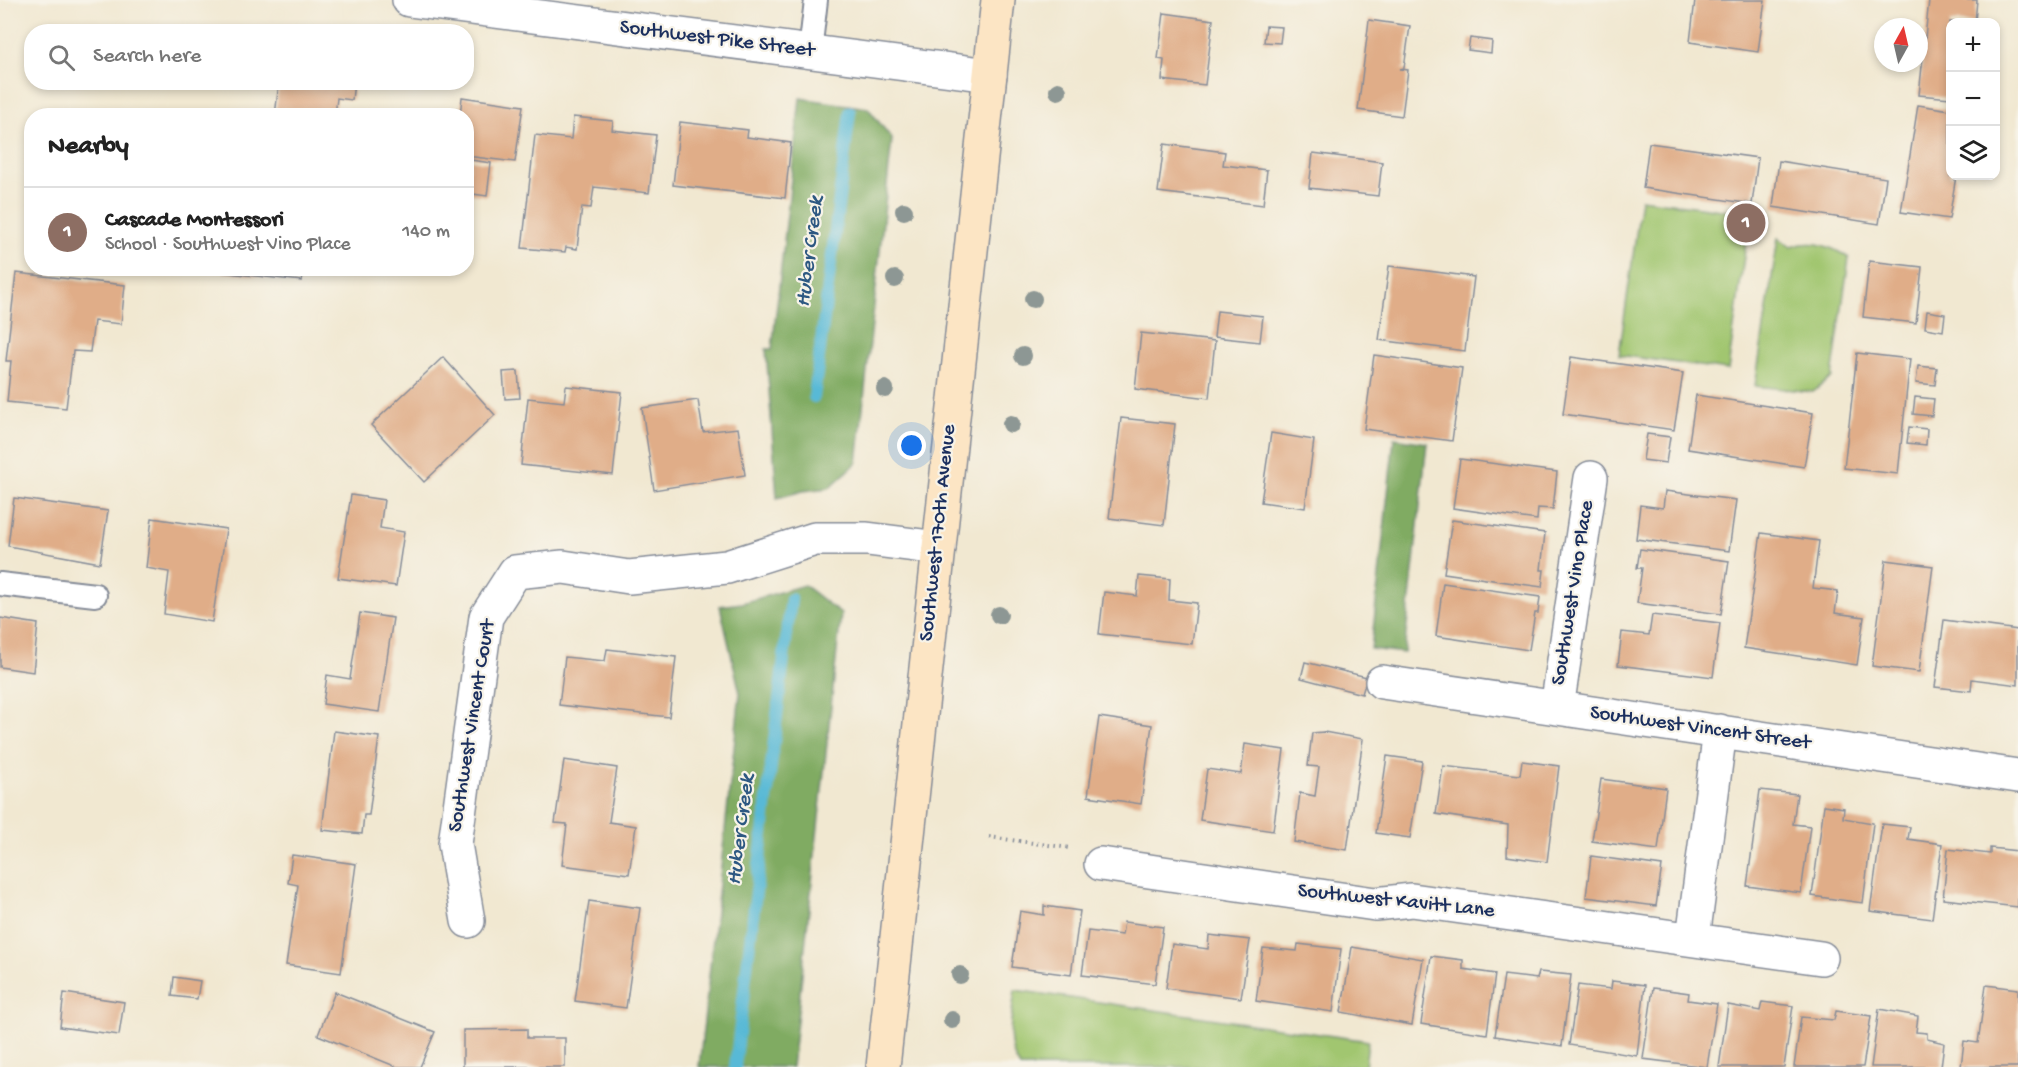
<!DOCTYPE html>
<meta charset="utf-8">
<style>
:root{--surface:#fff;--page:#f6f6f6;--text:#222;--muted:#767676;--line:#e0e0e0;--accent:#d1495b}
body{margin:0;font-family:"Gochi Hand",sans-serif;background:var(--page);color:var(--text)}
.controls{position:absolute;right:18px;top:18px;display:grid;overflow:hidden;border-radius:12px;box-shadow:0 3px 9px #0003}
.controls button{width:54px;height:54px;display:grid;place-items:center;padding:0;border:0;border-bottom:2px solid var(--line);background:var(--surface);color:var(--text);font:30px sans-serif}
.compass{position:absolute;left:1874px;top:18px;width:54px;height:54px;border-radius:50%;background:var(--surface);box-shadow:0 3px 9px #0003;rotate:8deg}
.you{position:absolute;left:912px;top:446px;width:21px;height:21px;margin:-15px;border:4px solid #fff;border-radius:50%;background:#1a73e8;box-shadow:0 0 0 9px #1a73e833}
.badge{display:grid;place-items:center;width:39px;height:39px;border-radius:50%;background:var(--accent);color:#fff;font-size:20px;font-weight:700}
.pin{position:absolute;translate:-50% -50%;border:3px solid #fff;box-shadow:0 2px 6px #0006}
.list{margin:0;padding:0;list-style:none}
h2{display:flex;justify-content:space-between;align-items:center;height:78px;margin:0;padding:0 24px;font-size:26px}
h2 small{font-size:20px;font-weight:400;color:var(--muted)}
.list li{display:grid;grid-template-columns:39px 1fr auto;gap:18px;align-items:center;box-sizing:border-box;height:90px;padding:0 24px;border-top:2px solid var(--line)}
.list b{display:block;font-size:22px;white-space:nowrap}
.list p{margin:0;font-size:20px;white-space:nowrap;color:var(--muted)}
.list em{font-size:20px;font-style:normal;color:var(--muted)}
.icon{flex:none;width:33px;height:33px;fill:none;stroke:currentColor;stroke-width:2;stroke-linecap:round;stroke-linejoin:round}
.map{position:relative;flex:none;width:2018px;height:1067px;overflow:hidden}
.search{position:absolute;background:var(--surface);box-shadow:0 3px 9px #0003;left:24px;top:24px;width:450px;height:66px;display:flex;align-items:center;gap:15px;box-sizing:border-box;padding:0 21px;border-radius:24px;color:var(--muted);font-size:22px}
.panel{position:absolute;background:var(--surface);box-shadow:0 3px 9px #0003;left:24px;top:108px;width:450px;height:168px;border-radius:24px}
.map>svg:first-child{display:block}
.green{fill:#a1c670;stroke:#5e7a67;stroke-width:1.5}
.forest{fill:#80ab62;stroke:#4e6d60;stroke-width:1.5}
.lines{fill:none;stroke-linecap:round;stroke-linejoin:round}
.stream{stroke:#58b9d6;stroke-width:12}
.building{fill:#e0ad88}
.service-casing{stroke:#868c98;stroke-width:26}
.minor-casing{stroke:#868c98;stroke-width:36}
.secondary-casing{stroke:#868c98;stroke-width:36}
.path{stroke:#868c98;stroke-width:4;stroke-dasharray:1.5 4.5;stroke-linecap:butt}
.service{stroke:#fff;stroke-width:22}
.minor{stroke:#fff;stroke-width:33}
.secondary{stroke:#fce5c4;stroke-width:33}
.tree{fill:#8d9794}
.labels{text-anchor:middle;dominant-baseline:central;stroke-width:4.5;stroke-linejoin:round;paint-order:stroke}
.street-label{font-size:21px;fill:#1b2f5e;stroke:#f7f3e8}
.water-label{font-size:22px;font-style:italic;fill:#2d5882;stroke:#f7f3e8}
</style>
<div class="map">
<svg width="2018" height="1067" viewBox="0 0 2018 1067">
<rect width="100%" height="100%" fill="#f7f3e8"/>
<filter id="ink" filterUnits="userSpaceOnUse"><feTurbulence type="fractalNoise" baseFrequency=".0167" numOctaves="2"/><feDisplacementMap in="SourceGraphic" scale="12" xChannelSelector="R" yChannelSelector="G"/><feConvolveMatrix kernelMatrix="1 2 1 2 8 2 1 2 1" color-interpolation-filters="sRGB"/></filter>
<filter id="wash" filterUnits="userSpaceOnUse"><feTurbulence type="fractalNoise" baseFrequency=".008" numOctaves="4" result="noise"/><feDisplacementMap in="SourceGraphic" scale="24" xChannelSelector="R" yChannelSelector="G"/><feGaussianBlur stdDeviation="1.35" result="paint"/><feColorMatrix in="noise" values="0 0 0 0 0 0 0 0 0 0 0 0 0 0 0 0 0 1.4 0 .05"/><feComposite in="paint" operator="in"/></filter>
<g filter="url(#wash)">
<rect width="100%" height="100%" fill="#f1e8d1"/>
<path class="green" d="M 1641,199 L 1750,214 L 1728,370 L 1619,355 Z
M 1778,238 L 1791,247 C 1813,239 1831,246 1849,258 L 1832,377 L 1813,392 L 1755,386 Z
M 1015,990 L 1368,1041 L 1365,1067 L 1020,1067 C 1004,1044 1012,1017 1015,990 Z"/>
<path class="forest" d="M 800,98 L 868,108 L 892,139 L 857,463 L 829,488 L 803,491 L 777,498 L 766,349 L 772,349 Z
M 1394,438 L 1427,443 L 1404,653 L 1371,649 Z
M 804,585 L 841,614 L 792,1067 L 699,1067 L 740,693 L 720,606 L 742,603 Z"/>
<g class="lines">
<path class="stream" d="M 814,397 L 850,112
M 735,1067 L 791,599"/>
</g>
<g id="blocks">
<path class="building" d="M 1695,0 L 1765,0 L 1758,52 L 1690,42 Z
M 1929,0 L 1977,0 L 1975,22 L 1950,22 L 1950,98 L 1919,95 Z
M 1164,13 L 1213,20 L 1205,85 L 1162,80 L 1164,60 L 1158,59 Z
M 1369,20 L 1410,26 L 1404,68 L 1400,69 L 1408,70 L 1402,116 L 1358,110 Z
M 1266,26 L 1282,27 L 1280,43 L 1264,42 Z
M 1470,38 L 1492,41 L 1491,53 L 1468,50 Z
M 279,82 L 354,82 L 352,100 L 337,98 L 335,116 L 275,116 Z
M 462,97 L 523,106 L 515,162 L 466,156 L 466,116 L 460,116 Z
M 1918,105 L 1950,110 L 1950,176 L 1956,176 L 1949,219 L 1901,212 Z
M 573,117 L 613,121 L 612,130 L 656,135 L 649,193 L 594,187 L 591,208 L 582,207 L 577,249 L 566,247 L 565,252 L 522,248 L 535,135 L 571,139 Z
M 680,122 L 748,130 L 747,137 L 791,143 L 785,198 L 673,185 Z
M 1649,143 L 1758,158 L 1752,204 L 1643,188 Z
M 1164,144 L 1225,152 L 1223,165 L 1267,170 L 1263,205 L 1158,192 Z
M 1313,153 L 1382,162 L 1378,196 L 1309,188 Z
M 471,160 L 491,163 L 487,196 L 466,193 Z
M 1779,161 L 1886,178 L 1879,224 L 1773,207 Z
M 1869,261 L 1922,267 L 1916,323 L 1863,317 Z
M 1389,266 L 1474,277 L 1465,351 L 1379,340 Z
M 211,268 L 304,268 L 302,281 L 211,271 Z
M 16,273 L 125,285 L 121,324 L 94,321 L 90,352 L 73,351 L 66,408 L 7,402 L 11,361 L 6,361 Z
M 1217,311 L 1263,316 L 1260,342 L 1214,337 Z
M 1927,311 L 1945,314 L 1943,331 L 1925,328 Z
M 1141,333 L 1215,341 L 1209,398 L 1135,389 Z
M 1857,353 L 1910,359 L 1898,474 L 1844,468 Z
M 1374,355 L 1462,368 L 1452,441 L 1364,429 Z
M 443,357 L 495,415 L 424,482 L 371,425 Z
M 1571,357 L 1683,373 L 1674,430 L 1563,414 Z
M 1918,366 L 1937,368 L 1935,385 L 1916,383 Z
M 518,371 L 520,398 L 505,399 L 503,372 Z
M 566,386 L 622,392 L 613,475 L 521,465 L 528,398 L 564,402 Z
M 1696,395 L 1813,413 L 1804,467 L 1688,449 Z
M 1915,397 L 1934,399 L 1932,416 L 1913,414 Z
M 698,400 L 703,432 L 738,428 L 745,475 L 654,490 L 642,408 Z
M 1121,418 L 1175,424 L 1164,525 L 1109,518 Z
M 1909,427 L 1927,429 L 1926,445 L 1907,443 Z
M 1271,433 L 1314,440 L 1305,508 L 1261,502 Z
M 1647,434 L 1670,437 L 1666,463 L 1643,460 Z
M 1460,459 L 1557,472 L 1553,509 L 1538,508 L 1537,520 L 1453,508 Z
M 1665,491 L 1736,500 L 1729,551 L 1636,539 L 1640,505 L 1663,508 Z
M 351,495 L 384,500 L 380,528 L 404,532 L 396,586 L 338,578 Z
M 14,498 L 108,511 L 100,563 L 8,546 Z
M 152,518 L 226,529 L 212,622 L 164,614 L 169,572 L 146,568 Z
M 1452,520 L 1545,533 L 1541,570 L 1544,570 L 1542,587 L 1444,573 Z
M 1761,533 L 1819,541 L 1813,588 L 1838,591 L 1835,613 L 1864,617 L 1857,665 L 1744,648 Z
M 1640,549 L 1729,561 L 1721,614 L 1637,603 L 1642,568 L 1637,568 Z
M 1886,560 L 1933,566 L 1919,672 L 1872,666 Z
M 1139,576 L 1170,579 L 1169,600 L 1197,603 L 1192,644 L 1099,634 L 1104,592 L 1137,596 Z
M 1443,583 L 1540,597 L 1538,613 L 1535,613 L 1529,650 L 1436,636 Z
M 360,613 L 393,618 L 379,712 L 323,704 L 327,675 L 350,679 Z
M 1652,615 L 1720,623 L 1713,677 L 1618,665 L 1622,632 L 1649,635 Z
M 0,618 L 38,624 L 33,672 L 0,667 Z
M 1944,620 L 2018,630 L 2018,685 L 1972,679 L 1971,691 L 1935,687 Z
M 607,649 L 676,657 L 669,717 L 559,705 L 565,657 L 605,661 Z
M 1305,662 L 1367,677 L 1362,694 L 1301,678 Z
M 1099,717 L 1152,725 L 1141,804 L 1088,796 Z
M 334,731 L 379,737 L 369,815 L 364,815 L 362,834 L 322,830 Z
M 1324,732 L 1363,739 L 1347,850 L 1294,842 L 1300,793 L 1315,796 L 1319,767 L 1308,766 L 1312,733 Z
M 1245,744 L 1284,750 L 1273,831 L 1200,820 L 1207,769 L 1241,774 Z
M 1387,756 L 1422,761 L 1410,838 L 1376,833 Z
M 564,760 L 617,768 L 609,822 L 636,826 L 629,874 L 562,865 L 567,824 L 555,823 Z
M 1522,761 L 1559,766 L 1547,862 L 1507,856 L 1508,825 L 1436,814 L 1443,766 L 1520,775 Z
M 1601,779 L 1666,788 L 1658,850 L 1592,841 Z
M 1760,790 L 1797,794 L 1793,824 L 1810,826 L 1801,893 L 1747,886 Z
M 1824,805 L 1844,808 L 1843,818 L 1873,823 L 1863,903 L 1812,896 Z
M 1882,824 L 1910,827 L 1908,839 L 1942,844 L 1932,919 L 1870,911 Z
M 1990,848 L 2018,851 L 2018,907 L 1943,899 L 1948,849 L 1990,854 Z
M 292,855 L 356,864 L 341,973 L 286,965 L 298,885 L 288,883 Z
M 1591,856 L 1662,866 L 1656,906 L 1586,897 Z
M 589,901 L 640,908 L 626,1008 L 575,1001 Z
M 1044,906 L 1080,911 L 1071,975 L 1012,967 L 1020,911 L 1044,915 Z
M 1124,922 L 1163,927 L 1155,984 L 1082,975 L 1088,931 L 1122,935 Z
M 1209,935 L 1250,940 L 1241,998 L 1166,988 L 1172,944 L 1208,949 Z
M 1298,944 L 1341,949 L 1333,1012 L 1256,1001 L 1263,948 L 1297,951 Z
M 1352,947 L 1423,959 L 1412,1025 L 1341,1012 Z
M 1431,956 L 1463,960 L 1463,969 L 1495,974 L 1487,1034 L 1421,1024 Z
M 1539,972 L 1571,975 L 1562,1046 L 1495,1036 L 1504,975 L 1537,979 Z
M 174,977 L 200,981 L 197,999 L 172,996 Z
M 1612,981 L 1645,985 L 1637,1056 L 1569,1045 L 1578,985 L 1611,989 Z
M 1986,985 L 2018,989 L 2018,1067 L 1961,1067 L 1964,1041 L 1978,1043 Z
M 1653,988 L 1689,993 L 1688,1000 L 1717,1004 L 1707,1067 L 1643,1059 Z
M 335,992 L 435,1032 L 420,1067 L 397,1067 L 318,1035 Z
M 64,993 L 124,1002 L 119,1035 L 60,1027 Z
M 1762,1002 L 1793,1006 L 1784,1067 L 1719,1067 L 1728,1005 L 1760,1011 Z
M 1879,1009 L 1918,1016 L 1916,1032 L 1927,1033 L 1927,1039 L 1944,1043 L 1941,1067 L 1871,1067 Z
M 1836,1011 L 1871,1016 L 1863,1067 L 1794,1067 L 1801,1017 L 1834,1020 Z
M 527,1029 L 527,1038 L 565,1038 L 565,1067 L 463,1067 L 463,1030 Z"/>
</g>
</g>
<g filter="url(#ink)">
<use href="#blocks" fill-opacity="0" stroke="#868c98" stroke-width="1.5"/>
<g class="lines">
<g class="service-casing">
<path id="service" d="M 810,52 L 816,0
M 0,584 L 95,595"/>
</g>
<g class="minor-casing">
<path id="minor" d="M 409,0 L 990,75
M 1382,682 L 2018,776
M 1557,708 L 1591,478
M 1101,864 L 1375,904 L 1412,900 L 1821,958
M 468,921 L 455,844 L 486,617 L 515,572 L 563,567 L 629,577 L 727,567 L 815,539 L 867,539 L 939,548
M 1693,938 L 1720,731"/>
</g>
<g class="secondary-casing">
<path id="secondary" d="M 883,1067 L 998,0"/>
</g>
<path class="path" d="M 989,837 L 1070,848"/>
<use href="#service" class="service"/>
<use href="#minor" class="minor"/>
<use href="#secondary" class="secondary"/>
</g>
<g class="tree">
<circle cx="1058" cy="91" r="9"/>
<circle cx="904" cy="211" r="9"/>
<circle cx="895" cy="279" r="9"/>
<circle cx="1033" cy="299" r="9"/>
<circle cx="1023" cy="356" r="9"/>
<circle cx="885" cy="389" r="9"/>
<circle cx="1011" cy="424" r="9"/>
<circle cx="999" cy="615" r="9"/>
<circle cx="960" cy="975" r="9"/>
<circle cx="952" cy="1020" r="9"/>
</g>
</g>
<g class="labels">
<g class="street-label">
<text transform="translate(717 40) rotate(7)">Southwest Pike Street</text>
<text transform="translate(939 533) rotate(-84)">Southwest 170th Avenue</text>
<text transform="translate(1574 593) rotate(-81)">Southwest Vino Place</text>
<text transform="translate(473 726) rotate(-81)">Southwest Vincent Court</text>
<text transform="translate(1700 729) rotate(8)">Southwest Vincent Street</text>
<text transform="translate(1396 902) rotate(6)">Southwest Kavitt Lane</text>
</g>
<g class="water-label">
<text transform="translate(811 252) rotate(-83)">Huber Creek</text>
<text transform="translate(742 830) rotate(-83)">Huber Creek</text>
</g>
</g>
</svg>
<div class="controls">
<button>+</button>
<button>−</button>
<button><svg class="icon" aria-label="layers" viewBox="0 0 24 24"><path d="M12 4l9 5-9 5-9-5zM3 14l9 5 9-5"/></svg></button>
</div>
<svg class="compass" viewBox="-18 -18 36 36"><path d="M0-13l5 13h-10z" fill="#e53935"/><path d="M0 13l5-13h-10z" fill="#767676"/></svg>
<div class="you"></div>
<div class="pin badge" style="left:1746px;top:223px;background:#8d6e63">1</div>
<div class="search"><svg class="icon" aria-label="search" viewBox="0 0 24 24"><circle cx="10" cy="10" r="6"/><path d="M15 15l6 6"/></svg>Search here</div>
<section class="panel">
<h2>Nearby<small></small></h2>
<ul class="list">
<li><span class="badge" style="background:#8d6e63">1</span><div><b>Cascade Montessori</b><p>School · Southwest Vino Place</p></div><em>140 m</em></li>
</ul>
</section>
</div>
